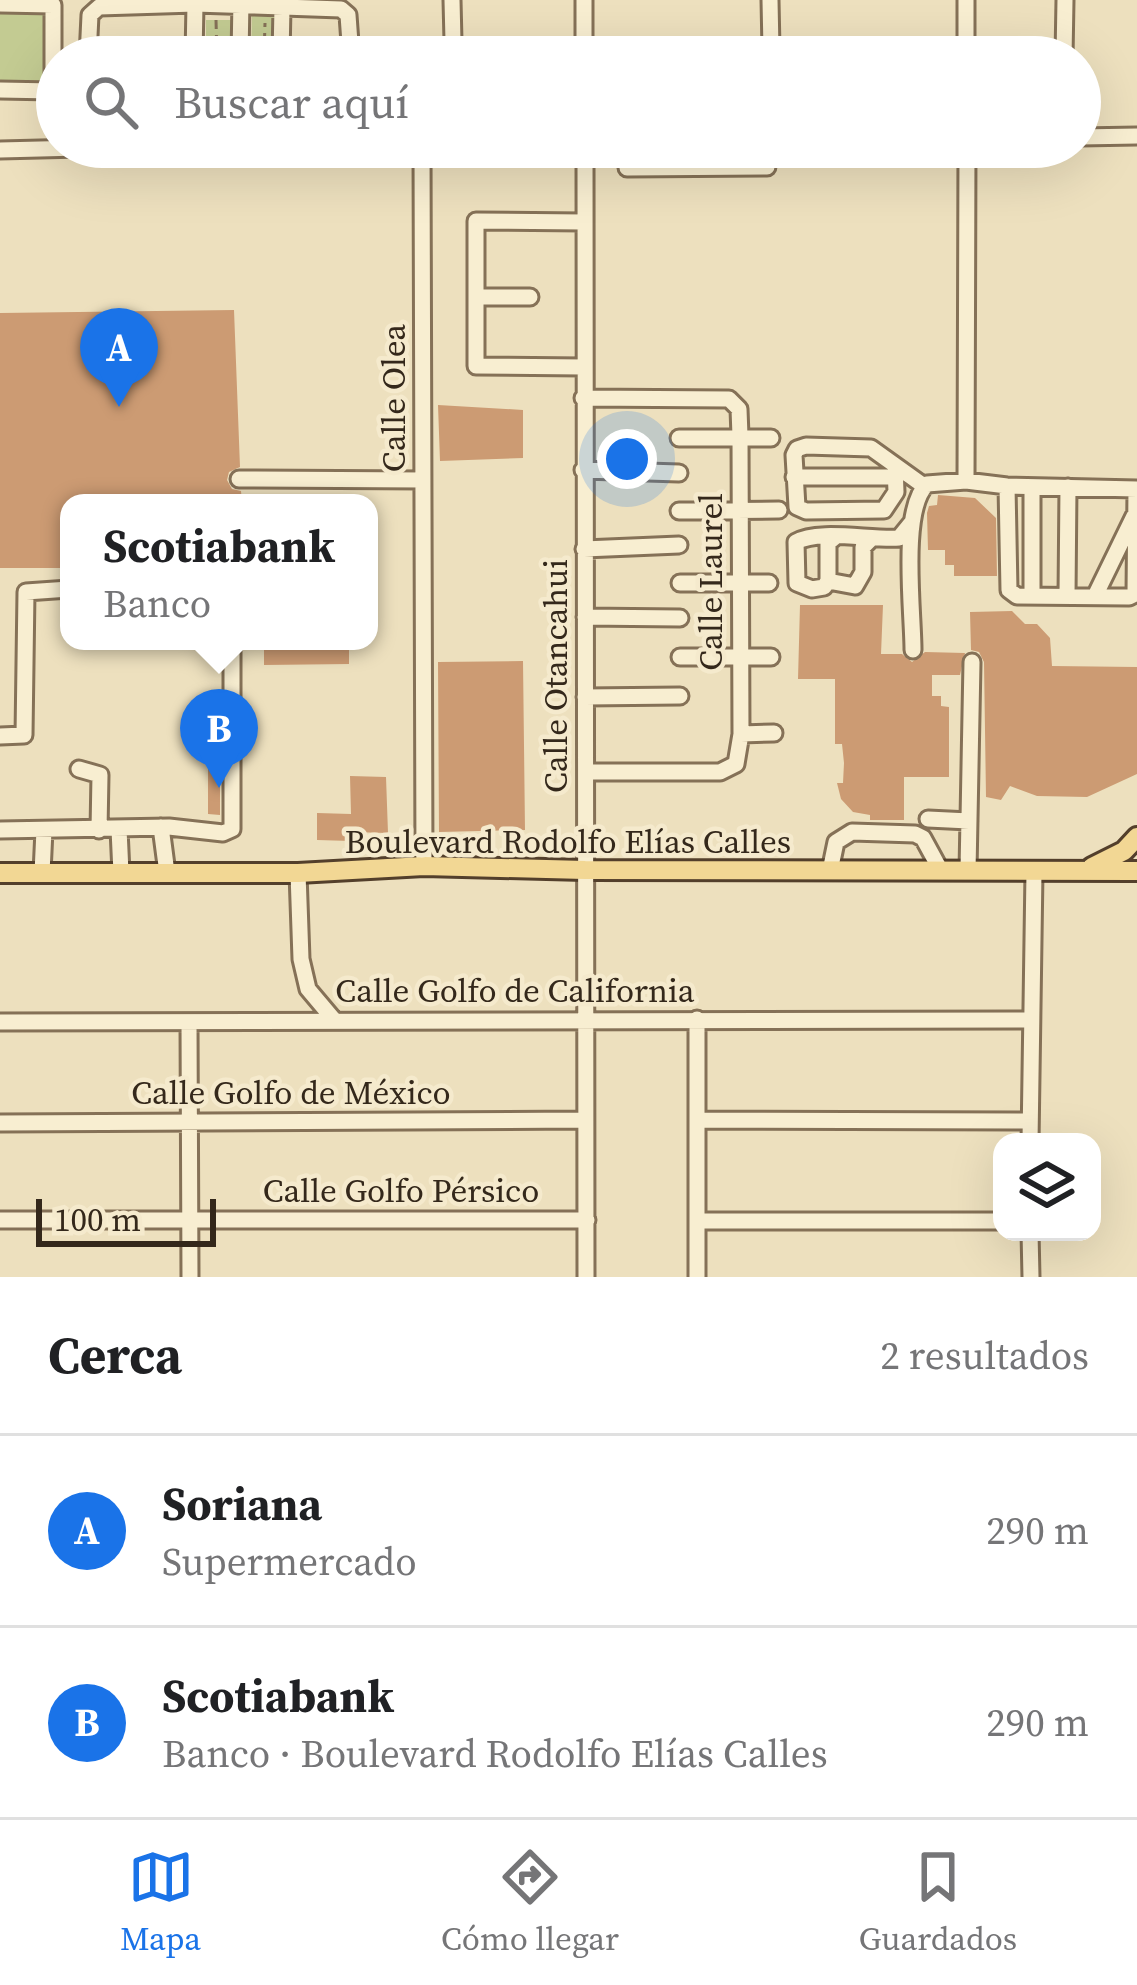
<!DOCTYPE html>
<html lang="es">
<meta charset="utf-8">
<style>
:root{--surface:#fff;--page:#f6f6f6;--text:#202124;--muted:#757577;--line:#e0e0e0;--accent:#1a73e8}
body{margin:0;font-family:"Source Serif 4",serif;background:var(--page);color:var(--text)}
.controls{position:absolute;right:36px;bottom:36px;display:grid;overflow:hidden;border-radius:24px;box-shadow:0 12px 48px #0002}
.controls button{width:108px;height:108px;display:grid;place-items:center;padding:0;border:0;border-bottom:3px solid var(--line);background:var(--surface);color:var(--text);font:60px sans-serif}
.scale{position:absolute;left:36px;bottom:30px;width:180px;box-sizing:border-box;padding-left:12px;border:6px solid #34281b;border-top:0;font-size:33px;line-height:42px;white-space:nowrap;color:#34281b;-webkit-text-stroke:9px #f5eacd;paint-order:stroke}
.you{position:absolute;left:627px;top:459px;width:42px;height:42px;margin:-30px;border:9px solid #fff;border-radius:50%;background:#1a73e8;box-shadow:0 0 0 18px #1a73e833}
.badge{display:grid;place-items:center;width:78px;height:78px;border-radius:50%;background:var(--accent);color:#fff;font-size:39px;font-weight:700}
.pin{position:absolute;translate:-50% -99px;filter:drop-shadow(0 3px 6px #0008)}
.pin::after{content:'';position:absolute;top:63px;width:42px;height:36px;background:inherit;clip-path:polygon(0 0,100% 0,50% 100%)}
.popup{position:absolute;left:60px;top:494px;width:318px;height:156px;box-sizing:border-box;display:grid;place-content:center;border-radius:24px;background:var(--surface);filter:drop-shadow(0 3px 9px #0005);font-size:39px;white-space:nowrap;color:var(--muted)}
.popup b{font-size:45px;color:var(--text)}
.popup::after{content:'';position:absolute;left:50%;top:100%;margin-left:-24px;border:24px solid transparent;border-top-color:var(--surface)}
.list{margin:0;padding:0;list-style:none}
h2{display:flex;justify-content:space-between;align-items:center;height:156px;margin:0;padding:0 48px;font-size:51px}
h2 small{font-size:39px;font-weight:400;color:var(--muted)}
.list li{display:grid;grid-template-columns:78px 1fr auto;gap:36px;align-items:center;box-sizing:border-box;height:192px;padding:0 48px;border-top:3px solid var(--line)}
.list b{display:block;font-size:45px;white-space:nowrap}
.list p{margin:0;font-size:39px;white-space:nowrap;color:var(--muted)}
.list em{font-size:39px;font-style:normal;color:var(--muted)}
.icon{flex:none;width:66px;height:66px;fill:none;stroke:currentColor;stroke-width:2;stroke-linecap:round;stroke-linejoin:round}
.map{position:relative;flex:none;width:1137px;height:1277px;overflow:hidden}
.search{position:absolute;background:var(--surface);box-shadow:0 12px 48px #0002;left:36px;right:36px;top:36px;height:132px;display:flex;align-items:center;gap:30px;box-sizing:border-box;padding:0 42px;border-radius:66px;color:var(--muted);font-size:45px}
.sheet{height:540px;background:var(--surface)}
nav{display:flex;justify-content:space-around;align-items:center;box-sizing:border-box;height:168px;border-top:3px solid var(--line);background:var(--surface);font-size:33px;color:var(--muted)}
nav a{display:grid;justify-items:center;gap:6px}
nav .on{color:var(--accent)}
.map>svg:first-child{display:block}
.green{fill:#c3cb92}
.building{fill:#cc9b73}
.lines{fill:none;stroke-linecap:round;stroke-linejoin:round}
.minor-casing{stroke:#857157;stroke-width:21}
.major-casing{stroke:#533f2b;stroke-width:24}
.path{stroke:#857157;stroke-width:3;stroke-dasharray:9 6;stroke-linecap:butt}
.minor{stroke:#f8eed1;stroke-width:15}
.major{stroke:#f2d794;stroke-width:18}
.labels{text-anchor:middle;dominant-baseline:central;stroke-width:9;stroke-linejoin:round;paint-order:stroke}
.street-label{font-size:33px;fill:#34281b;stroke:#f5eacd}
</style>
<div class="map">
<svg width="1137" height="1277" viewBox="0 0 1137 1277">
<rect width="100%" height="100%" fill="#ede0be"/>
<path class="green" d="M 0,9 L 47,9 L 48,83 L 0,84 Z
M 252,14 L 275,15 L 275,57 L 251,57 Z
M 206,20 L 231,20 L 231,57 L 206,57 Z"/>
<path class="building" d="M 234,310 L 240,467 L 229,472 L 227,480 L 232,489 L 241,491 L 242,503 L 69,503 L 69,568 L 0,568 L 0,313 Z
M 438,405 L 523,410 L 523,458 L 440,461 Z
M 938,495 L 975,498 L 996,518 L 997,576 L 954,576 L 954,565 L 945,565 L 945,550 L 928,550 L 927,513 L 929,506 L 937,505 Z
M 800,605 L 883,605 L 881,654 L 902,654 L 912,662 L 925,652 L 965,653 L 960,675 L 932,675 L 932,696 L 941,696 L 941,706 L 949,707 L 949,777 L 904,777 L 904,820 L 870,820 L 870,815 L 853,812 L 841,799 L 837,783 L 843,783 L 844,763 L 842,744 L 835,744 L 835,679 L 798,679 Z
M 1012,611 L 1025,624 L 1037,624 L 1050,638 L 1052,666 L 1137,667 L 1137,774 L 1087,797 L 1037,796 L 1010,786 L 1001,800 L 986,797 L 984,662 L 979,652 L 971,650 L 970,612 Z
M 264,641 L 349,641 L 349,664 L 264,665 Z
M 523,661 L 525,830 L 439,832 L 438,662 Z
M 208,760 L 220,761 L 220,815 L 208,814 Z
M 350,776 L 386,777 L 388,833 L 351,832 L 351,841 L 317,840 L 317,813 L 351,814 Z"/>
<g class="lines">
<g class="minor-casing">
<path id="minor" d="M 452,0 L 453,41 L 459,55 L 570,57
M 584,0 L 584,57
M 966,0 L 966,57
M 0,4 L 53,5 L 53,91 L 0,90
M 88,57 L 90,15 L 99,7 L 195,4 L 341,9 L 348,15 L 351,57
M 194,57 L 195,4
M 240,57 L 241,0
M 281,57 L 282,7
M 765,57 L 771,49 L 770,0
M 1064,57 L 1065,0
M 1080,137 L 1137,136
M 422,147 L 424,866
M 585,147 L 586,1277
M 627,147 L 627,168 L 767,167 L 767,147
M 0,150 L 120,147
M 476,297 L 530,297
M 583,367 L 476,366 L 476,221 L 583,222
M 583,398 L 729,399 L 739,409 L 740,436 L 741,734 L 736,764 L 720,772 L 586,772
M 679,438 L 771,438
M 895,467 L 896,492 L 884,510 L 806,511 L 797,507 L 794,455 L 797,449 L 806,446 L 871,448 L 924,486
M 583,470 L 679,473
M 794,477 L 896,477
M 239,479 L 423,480
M 966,481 L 967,147
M 1007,486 L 1009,590 L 1017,596 L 1129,597 L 1135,594 L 1136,489
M 679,511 L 779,510
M 834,538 L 828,543 L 828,581 L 855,586 L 863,572 L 863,547 L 872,538
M 584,549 L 679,545
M 828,581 L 824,587 L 812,589 L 797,583 L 796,542 C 818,529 870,540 899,538 L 912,522
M 680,583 L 769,583
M 1096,594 L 1134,516
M 1032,595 L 1032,487
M 1067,596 L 1068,487
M 585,617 L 680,618
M 913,650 C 913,611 900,510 927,484 L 966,481 L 1007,486 L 1137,489
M 680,657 L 771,657
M 585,697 L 680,696
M 741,734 L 774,733
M 0,736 L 24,735 L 26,592 L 69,589
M 79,769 L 100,775 L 99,830
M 928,819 L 969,821
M 161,827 L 167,873
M 119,829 L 121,873
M 0,830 L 169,827 L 223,833 L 232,829 L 232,641
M 830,871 L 836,842 L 852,832 L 915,834 L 923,838 L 941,871
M 968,871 L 972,662
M 42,873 L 44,830
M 298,873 L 301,959 L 308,989 L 335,1021
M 0,1022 L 1031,1020
M 189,1022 L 190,1277
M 697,1120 L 1030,1121
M 0,1123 L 583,1120
M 1030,1142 L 1034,872
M 0,1220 L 587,1220
M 697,1221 L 1002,1221
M 1030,1232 L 1031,1277
M 697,1277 L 697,1019"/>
</g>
<g class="major-casing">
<path id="major" d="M 1092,867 L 1124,851 L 1137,837
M 0,873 L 298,873 L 424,866 L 585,870 L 1137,871"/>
</g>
<path class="path" d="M 216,20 L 217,57
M 264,57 L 265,23"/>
<use href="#minor" class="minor"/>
<use href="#major" class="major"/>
</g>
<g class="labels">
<g class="street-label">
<text transform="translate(393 398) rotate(-90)">Calle Olea</text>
<text transform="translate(710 582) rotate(-90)">Calle Laurel</text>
<text transform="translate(555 676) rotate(-90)">Calle Otancahui</text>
<text x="568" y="841">Boulevard Rodolfo Elías Calles</text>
<text x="515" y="990">Calle Golfo de California</text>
<text x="291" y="1092">Calle Golfo de México</text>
<text x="401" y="1190">Calle Golfo Pérsico</text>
</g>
</g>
</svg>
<div class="controls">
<button><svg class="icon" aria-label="layers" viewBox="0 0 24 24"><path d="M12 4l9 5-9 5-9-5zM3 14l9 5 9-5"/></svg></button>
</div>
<div class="scale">100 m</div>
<div class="you"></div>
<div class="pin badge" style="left:119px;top:407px">A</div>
<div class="pin badge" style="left:219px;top:788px">B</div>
<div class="popup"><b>Scotiabank</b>Banco</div>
<div class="search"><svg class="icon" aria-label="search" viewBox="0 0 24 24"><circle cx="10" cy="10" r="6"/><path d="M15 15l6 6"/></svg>Buscar aquí</div>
</div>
<section class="sheet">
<h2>Cerca<small>2 resultados</small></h2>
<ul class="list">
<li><span class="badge">A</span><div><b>Soriana</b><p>Supermercado</p></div><em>290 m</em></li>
<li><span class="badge">B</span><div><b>Scotiabank</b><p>Banco · Boulevard Rodolfo Elías Calles</p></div><em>290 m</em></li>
</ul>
</section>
<nav>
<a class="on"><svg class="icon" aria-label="map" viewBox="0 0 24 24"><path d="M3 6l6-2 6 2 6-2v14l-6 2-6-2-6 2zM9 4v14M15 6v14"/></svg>Mapa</a>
<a><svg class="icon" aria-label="directions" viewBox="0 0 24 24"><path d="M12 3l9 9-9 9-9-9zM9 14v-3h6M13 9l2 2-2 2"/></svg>Cómo llegar</a>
<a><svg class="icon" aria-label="saved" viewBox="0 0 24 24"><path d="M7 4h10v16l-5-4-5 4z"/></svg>Guardados</a>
</nav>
